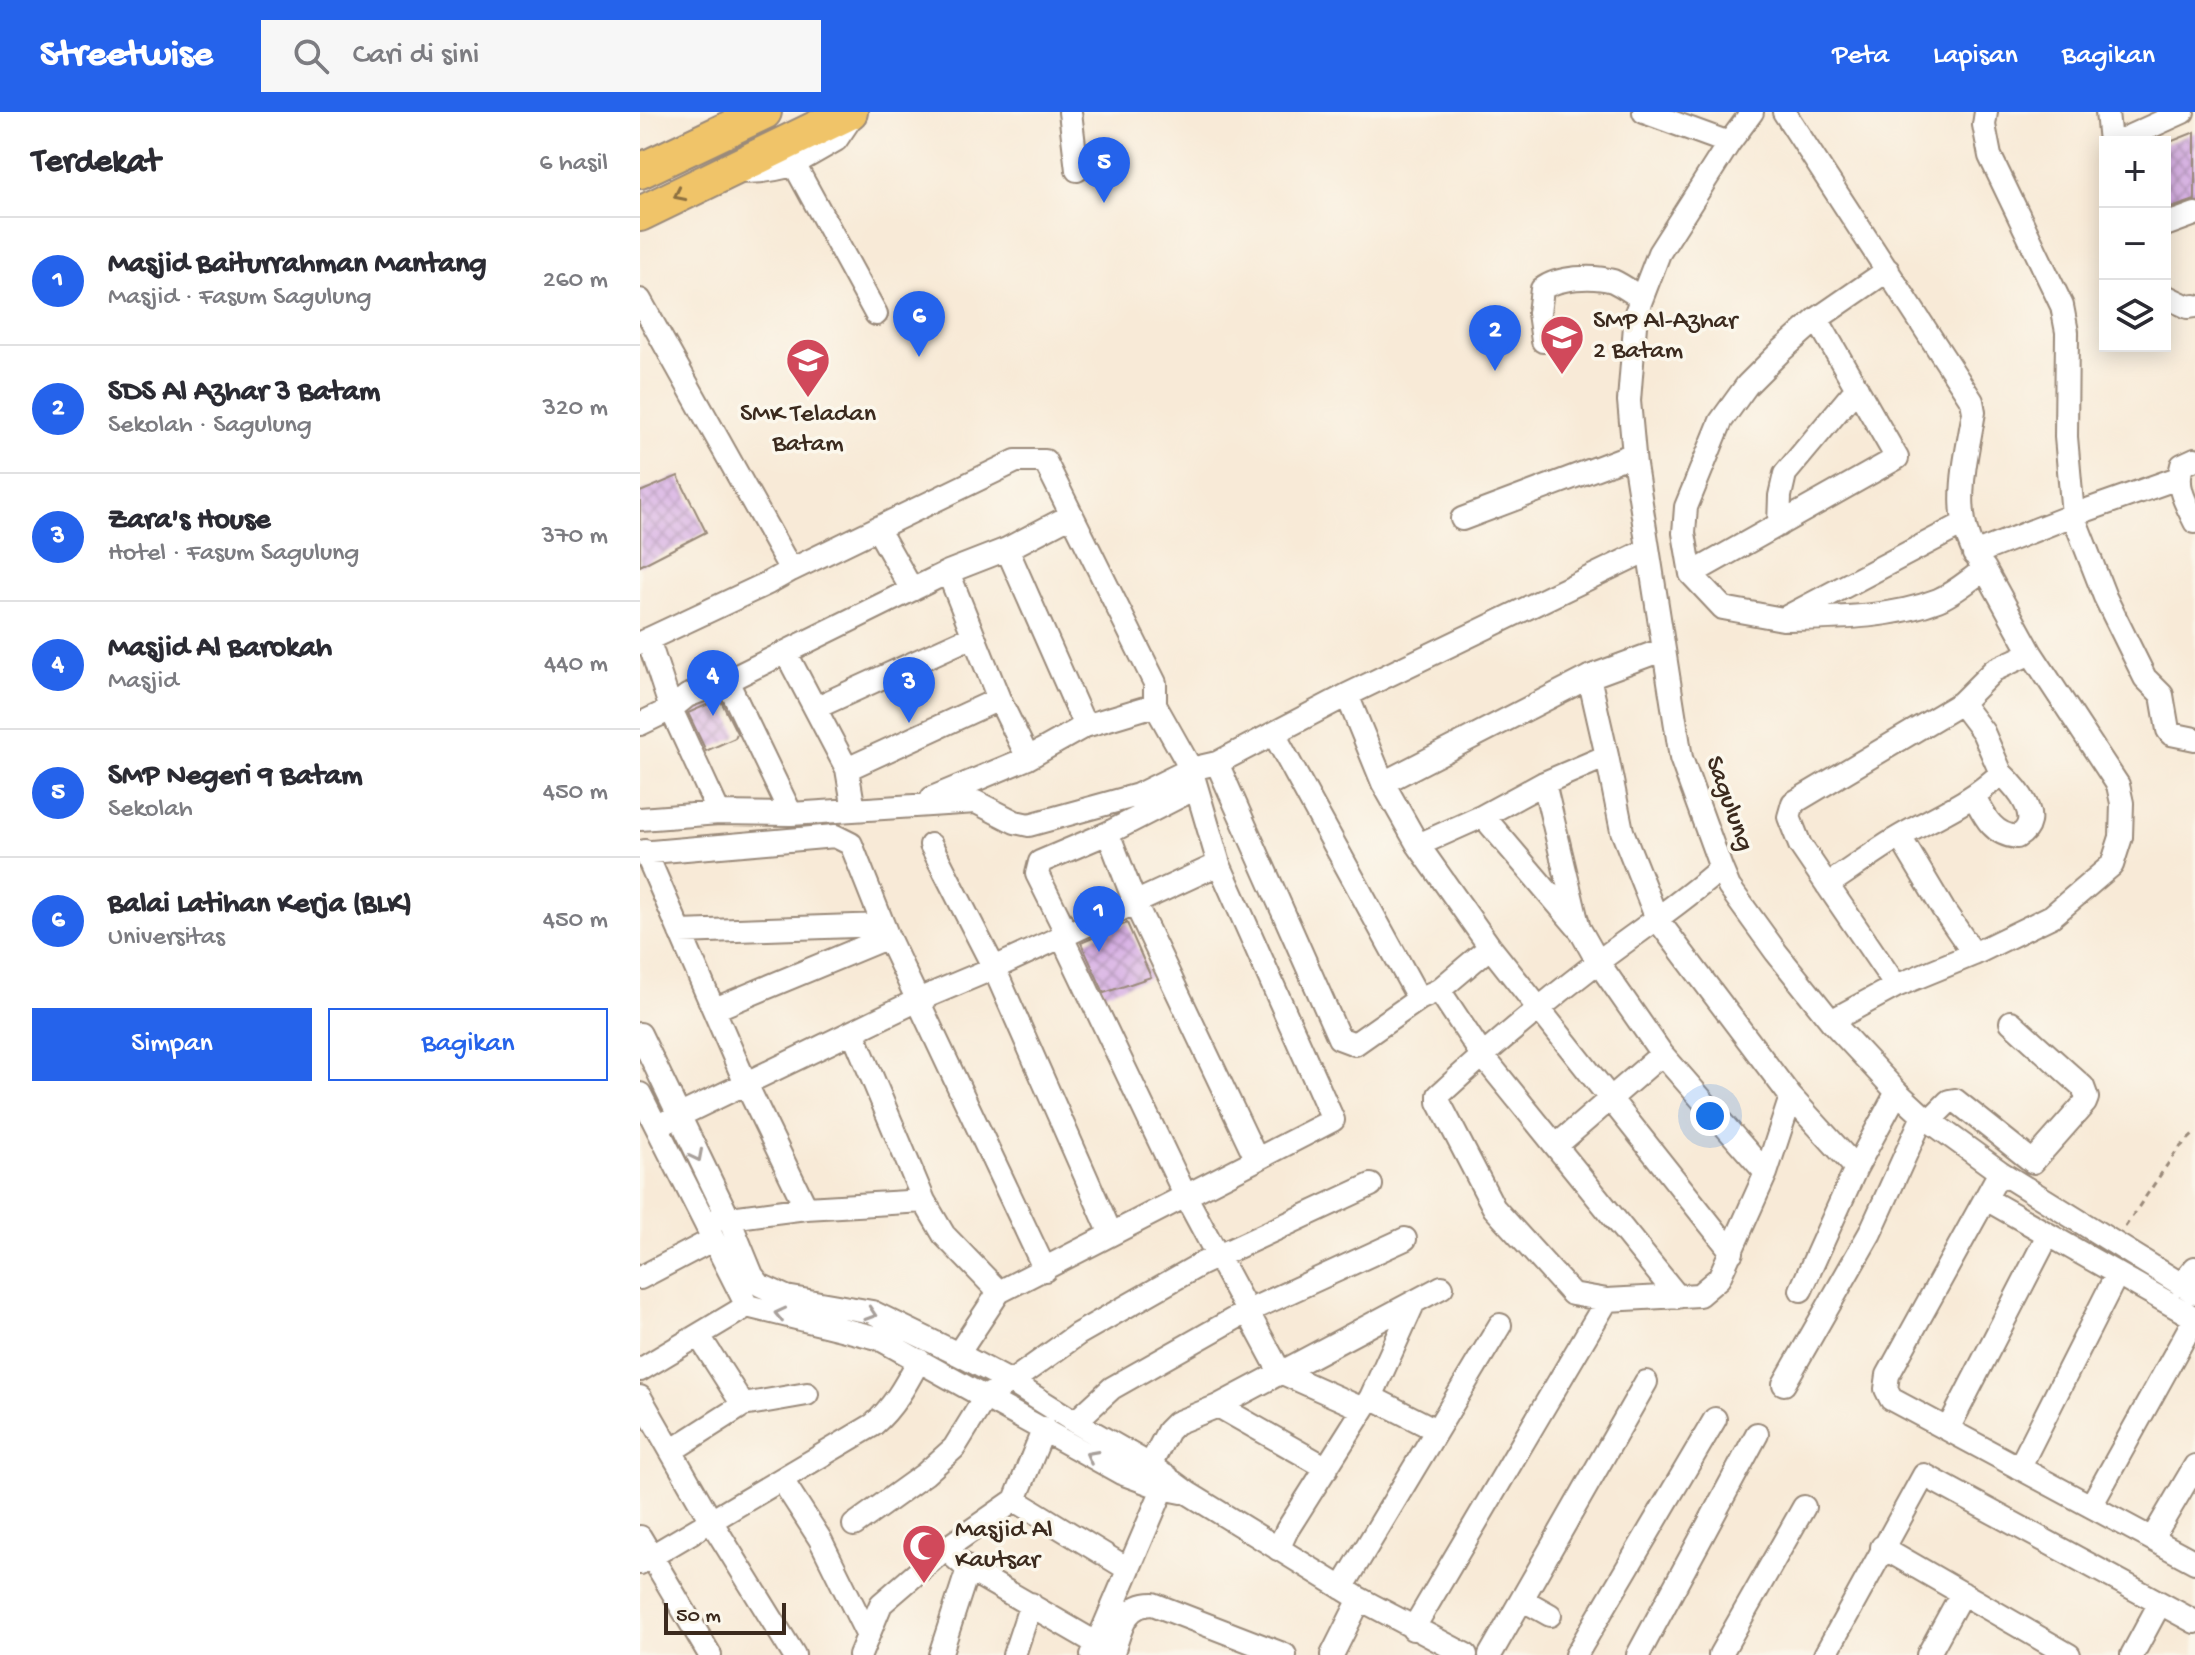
<!DOCTYPE html>
<html lang="id">
<meta charset="utf-8">
<style>
:root{--surface:#fff;--page:#f7f7f7;--text:#2b2b33;--muted:#7c7c81;--line:#e1e1e2;--accent:#2563eb}
body{margin:0;font-family:"Gochi Hand",sans-serif;background:var(--page);color:var(--text)}
.controls{position:absolute;right:24px;top:24px;display:grid;overflow:hidden;border-radius:0px;box-shadow:0 4px 20px #0003}
.controls button{width:72px;height:72px;display:grid;place-items:center;padding:0;border:0;border-bottom:2px solid var(--line);background:var(--surface);color:var(--text);font:40px sans-serif}
.scale{position:absolute;left:24px;bottom:20px;width:122px;box-sizing:border-box;padding-left:8px;border:4px solid #3b2a1e;border-top:0;font-size:22px;line-height:28px;white-space:nowrap;color:#3b2a1e;-webkit-text-stroke:6px #fbf7ec;paint-order:stroke}
.you{position:absolute;left:1070px;top:1004px;width:28px;height:28px;margin:-20px;border:6px solid #fff;border-radius:50%;background:#1a73e8;box-shadow:0 0 0 12px #1a73e833}
.badge{display:grid;place-items:center;width:52px;height:52px;border-radius:50%;background:var(--accent);color:#fff;font-size:26px;font-weight:700}
.pin{position:absolute;translate:-50% -66px;filter:drop-shadow(0 2px 4px #0008)}
.pin::after{content:'';position:absolute;top:42px;width:28px;height:24px;background:inherit;clip-path:polygon(0 0,100% 0,50% 100%)}
.list{margin:0;padding:0;list-style:none}
h2{display:flex;justify-content:space-between;align-items:center;height:104px;margin:0;padding:0 32px;font-size:34px}
h2 small{font-size:26px;font-weight:400;color:var(--muted)}
.list li{display:grid;grid-template-columns:52px 1fr auto;gap:24px;align-items:center;box-sizing:border-box;height:128px;padding:0 32px;border-top:2px solid var(--line)}
.list b{display:block;font-size:30px;white-space:nowrap}
.list p{margin:0;font-size:26px;white-space:nowrap;color:var(--muted)}
.list em{font-size:26px;font-style:normal;color:var(--muted)}
.actions{display:flex;gap:16px;padding:24px 32px}
.actions a{flex:1;padding:18px 0;border:2px solid var(--accent);border-radius:0px;text-align:center;font-size:28px;color:var(--accent)}
.actions .main{background:var(--accent);color:#fff}
.icon{flex:none;width:44px;height:44px;fill:none;stroke:currentColor;stroke-width:2;stroke-linecap:round;stroke-linejoin:round}
.map{position:relative;flex:none;width:1555px;height:1543px;overflow:hidden}
header{display:flex;align-items:center;gap:48px;box-sizing:border-box;height:112px;padding:0 40px;background:var(--accent);color:#fff}
header strong{font-size:38px}
nav{display:flex;gap:44px;margin-inline-start:auto;font-size:28px}
.search{width:560px;height:72px;background:var(--page);display:flex;align-items:center;gap:20px;box-sizing:border-box;padding:0 28px;border-radius:0px;color:var(--muted);font-size:30px}
main{display:flex}
aside{flex:1;background:var(--surface)}
.map>svg:first-child{display:block}
.building{fill:url(#building-cross-hatch)}
.lines{fill:none;stroke-linecap:round;stroke-linejoin:round}
.minor-casing{stroke:#9a8a7a;stroke-width:26}
.highway-casing{stroke:#9a8a7a;stroke-width:38}
.path{stroke:#9a8a7a;stroke-width:3;stroke-dasharray:6 6;stroke-linecap:butt}
.minor{stroke:#fff;stroke-width:22}
.highway{stroke:#f0c469;stroke-width:34}
.oneway{stroke:#8c6f40}
.oneway2{stroke:#a79f9a}
.labels{text-anchor:middle;dominant-baseline:central;stroke-width:7;stroke-linejoin:round;paint-order:stroke}
.poi-label{font-size:26px;fill:#3b2a1e;stroke:#fbf7ec;text-anchor:start}
.street-label{font-size:26px;fill:#3b2a1e;stroke:#fbf7ec}
</style>
<header>
<strong>Streetwise</strong>
<div class="search"><svg class="icon" aria-label="search" viewBox="0 0 24 24"><circle cx="10" cy="10" r="6"/><path d="M15 15l6 6"/></svg>Cari di sini</div>
<nav><a>Peta</a><a>Lapisan</a><a>Bagikan</a></nav>
</header>
<main>
<aside>
<h2>Terdekat<small>6 hasil</small></h2>
<ul class="list">
<li><span class="badge">1</span><div><b>Masjid Baiturrahman Mantang</b><p>Masjid · Fasum Sagulung</p></div><em>260 m</em></li>
<li><span class="badge">2</span><div><b>SDS Al Azhar 3 Batam</b><p>Sekolah · Sagulung</p></div><em>320 m</em></li>
<li><span class="badge">3</span><div><b>Zara's House</b><p>Hotel · Fasum Sagulung</p></div><em>370 m</em></li>
<li><span class="badge">4</span><div><b>Masjid Al Barokah</b><p>Masjid</p></div><em>440 m</em></li>
<li><span class="badge">5</span><div><b>SMP Negeri 9 Batam</b><p>Sekolah</p></div><em>450 m</em></li>
<li><span class="badge">6</span><div><b>Balai Latihan Kerja (BLK)</b><p>Universitas</p></div><em>450 m</em></li>
</ul>
<div class="actions"><a class="main">Simpan</a><a>Bagikan</a></div>
</aside>
<div class="map">
<svg width="1555" height="1543" viewBox="0 0 1555 1543">
<defs>
<pattern id="building-cross-hatch" width="8" height="8" patternUnits="userSpaceOnUse" patternTransform="scale(2)"><rect width="8" height="8" fill="#d5ace4"/><path d="M0 0l8 8M0 8l8-8" fill="none" stroke="#ae8cb8"/></pattern>
</defs>
<rect width="100%" height="100%" fill="#fbf7ec"/>
<filter id="ink" filterUnits="userSpaceOnUse"><feTurbulence type="fractalNoise" baseFrequency=".0125" numOctaves="2"/><feDisplacementMap in="SourceGraphic" scale="16" xChannelSelector="R" yChannelSelector="G"/><feConvolveMatrix kernelMatrix="1 2 1 2 8 2 1 2 1" color-interpolation-filters="sRGB"/></filter>
<filter id="wash" filterUnits="userSpaceOnUse"><feTurbulence type="fractalNoise" baseFrequency=".006" numOctaves="4" result="noise"/><feDisplacementMap in="SourceGraphic" scale="32" xChannelSelector="R" yChannelSelector="G"/><feGaussianBlur stdDeviation="1.8" result="paint"/><feColorMatrix in="noise" values="0 0 0 0 0 0 0 0 0 0 0 0 0 0 0 0 0 1.4 0 .05"/><feComposite in="paint" operator="in"/></filter>
<g filter="url(#wash)">
<rect width="100%" height="100%" fill="#f8ead7"/>
<g id="blocks">
<path class="building" d="M 1555,20 L 1555,88 L 1525,98 L 1525,32 Z
M 38,364 L 66,420 L 0,454 L 0,380 Z
M 80,587 L 97,621 L 95,626 L 66,639 L 48,601 Z
M 487,811 L 511,865 L 464,881 L 441,831 Z"/>
</g>
</g>
<g filter="url(#ink)">
<use href="#blocks" fill-opacity="0" stroke="#9a8a7a" stroke-width="2"/>
<g class="lines">
<g class="minor-casing">
<path id="minor" d="M 215,0 L 196,28 L 154,52 L 236,202
M 430,0 L 437,58
M 1004,0 L 1089,31
M 1112,0 L 1089,31 L 1019,141 L 996,201 L 989,289 L 995,353 L 1041,646 L 1081,756 L 1089,775 L 1136,840 L 1191,909 L 1257,980 L 1283,1004 L 1360,1060 L 1555,1181
M 1144,0 L 1332,289 L 1334,300 C 1325,354 1308,411 1345,457 L 1391,541 L 1478,673 L 1482,691 L 1481,725 L 1472,753 L 1412,804 L 1334,842 L 1256,874 L 1191,909
M 1346,0 L 1344,13 L 1350,44 L 1422,194 L 1427,220 L 1426,325 L 1433,403 L 1465,485 L 1505,566 L 1522,583 L 1528,618 L 1531,622 L 1555,627
M 1467,0 L 1470,30
M 1477,30 L 1543,0
M 96,59 C 117,61 134,59 154,52
M 1525,113 L 1555,102
M 1248,158 L 1177,207 L 1141,239 L 1107,273 L 1081,309 L 1046,395 L 1044,421 L 1051,462 L 1083,496 L 1143,507 L 1323,412
M 1525,184 L 1548,195 L 1555,194
M 0,188 L 151,458
M 903,229 L 899,201 L 902,177 C 918,165 953,163 973,169 C 982,173 993,181 1001,186
M 1555,347 L 1542,353 C 1535,375 1546,391 1555,410
M 822,407 L 994,342
M 1139,413 L 1140,384 L 1145,362 L 1217,276
M 237,416 L 272,478
M 367,437 L 445,614
M 1334,442 L 1433,403 L 1538,366
M 308,460 L 359,587 L 388,646
M 1051,462 L 1257,346 L 1177,207
M 1148,507 C 1197,506 1252,506 1298,488 C 1315,481 1330,467 1345,457
M 8,527 L 31,597 L 79,701
M 0,531 L 128,471 L 151,458 L 376,349 L 405,349 L 515,571 L 515,593 L 551,657 L 577,651 L 707,583 L 1007,438
M 146,541 L 207,657 L 214,698
M 949,565 L 967,644 L 904,671 L 843,704 L 940,818 L 958,850 L 1022,942 L 1126,1061
M 87,569 L 151,702
M 707,583 L 743,671 L 778,733 L 850,835 L 799,878
M 175,596 L 333,524
M 0,612 L 31,597 L 47,584 L 87,569 L 308,460 L 367,437 L 432,403
M 634,622 L 779,887
M 967,644 L 982,719 L 1017,807 L 1151,985 L 1126,1061 L 1079,1166 L 1059,1183 L 967,1188 L 932,1182 L 854,1096 L 799,990 L 799,983 C 850,936 904,891 959,849 C 1000,818 1043,790 1081,756
M 577,651 L 699,926 L 715,932 L 779,887 L 799,878 L 842,943 L 1038,1185
M 207,657 L 359,587
M 743,671 L 949,565 L 1022,538
M 904,671 L 938,813
M 1334,684 C 1344,703 1352,723 1377,725 C 1406,708 1377,676 1361,661
M 292,686 L 388,646 L 445,614 L 515,593
M 0,707 L 79,701 L 151,702 L 336,690 L 375,710 L 389,713 L 498,683 L 551,657 L 579,752 L 693,1008 L 359,1180 L 318,1242
M 468,721 L 495,791 L 616,1046
M 1260,725 L 1303,797 L 1334,842
M 291,733 L 354,856 L 471,1122
M 778,733 L 843,704
M 5,739 L 106,972 L 166,1096
M 0,741 L 195,724 L 211,732 L 248,825 L 405,1158
M 1187,773 C 1212,757 1235,739 1261,724 C 1296,704 1332,690 1361,661 L 1343,620 L 1321,591
M 40,820 L 243,813
M 427,822 L 397,762 L 400,750 L 468,721 L 556,676
M 421,823 L 546,1085 L 640,1260 L 723,1297
M 850,835 L 1092,1140
M 1256,874 L 1160,733 L 1149,705 L 1153,691 L 1321,591 L 1354,558 L 1391,541
M 75,897 L 248,825
M 213,920 L 284,1089 L 304,1123 L 359,1180
M 0,922 L 89,1107 L 112,1163 L 120,1173 L 146,1185 L 232,1200 L 318,1242 L 371,1270 L 435,1310 L 510,1353 L 548,1381 L 720,1487 L 826,1543
M 0,982 L 107,1194 L 238,1226 L 481,1361 L 522,1376 L 542,1380
M 1151,985 L 1216,1056
M 1289,1009 L 1309,989 L 1315,988 L 1393,1050 L 1445,991 L 1447,986 L 1443,975 L 1371,910
M 26,1010 L 278,888 L 354,856 L 579,752
M 917,1033 L 1022,942
M 1360,1060 L 1248,1263 L 1246,1277 L 1251,1287 L 1555,1450
M 1346,1087 L 1555,1206
M 75,1108 L 166,1096 L 284,1089
M 0,1166 L 72,1128
M 1541,1173 L 1555,1156
M 1161,1178 L 1216,1056 L 1257,980
M 0,1258 L 107,1194
M 1144,1272 L 1230,1121 L 1283,1004
M 0,1285 L 71,1409 L 154,1543
M 731,1285 L 796,1318
M 103,1293 L 167,1282
M 578,1294 L 687,1356
M 435,1310 L 472,1276 L 608,1199 L 765,1127
M 1308,1317 L 1408,1123
M 31,1339 L 103,1293 L 59,1224
M 1379,1356 L 1477,1162
M 504,1365 L 528,1319 L 536,1311 L 578,1294 L 802,1175
M 142,1368 L 180,1427 L 227,1522
M 375,1388 L 488,1457
M 1451,1394 L 1555,1206
M 214,1413 L 285,1362 L 314,1336 L 346,1284 L 371,1270 L 438,1222 L 561,1152 L 731,1073
M 0,1425 L 70,1543
M 1512,1427 L 1555,1354
M 1242,1435 L 1429,1543
M 305,1437 L 328,1457 L 456,1531
M 638,1437 L 647,1418 L 731,1285 L 774,1190
M 0,1451 L 233,1313 C 254,1295 266,1272 279,1248
M 702,1476 L 860,1213
M 883,1488 L 910,1503
M 773,1517 L 967,1188
M 220,1543 L 241,1492 L 305,1437 L 375,1388 L 404,1316
M 300,1543 L 328,1457
M 374,1543 L 391,1492
M 452,1543 L 528,1365
M 472,1543 C 481,1519 483,1492 513,1492 L 645,1543
M 692,1543 L 720,1487
M 850,1543 L 1006,1270
M 936,1543 L 1075,1307
M 998,1543 L 1117,1322
M 1080,1543 L 1164,1395
M 1185,1543 L 1284,1363 L 1555,1510
M 1288,1543 L 1322,1481
M 1492,1543 L 1520,1491"/>
</g>
<g class="highway-casing">
<path id="highway" d="M 0,59 L 124,0
M 0,102 L 210,0"/>
</g>
<path class="path" d="M 1485,1115 L 1538,1037 L 1555,1021"/>
<use href="#minor" class="minor"/>
<use href="#highway" class="highway"/>
</g>
<defs><path id="oneway-chevron" d="M-2-3.5L2.5 0L-2 3.5" fill="none" stroke-width="1.6" stroke-linecap="round" stroke-linejoin="round" transform="scale(2)"/></defs>
<use class="oneway" href="#oneway-chevron" transform="translate(39 83) rotate(154)"/>
<g class="oneway2">
<use href="#oneway-chevron" transform="translate(57 1044) rotate(63)"/>
<use href="#oneway-chevron" transform="translate(140 1202) rotate(-167)"/>
<use href="#oneway-chevron" transform="translate(231 1202) rotate(18)"/>
<use href="#oneway-chevron" transform="translate(451 1344) rotate(-152)"/>
</g>
</g>
<defs>
<g id="school-pin" transform="scale(2.3)"><path d="M0 17L-7.5 6A9.5 9.5 0 1 1 7.5 6Z" fill="#d1495b" stroke="#fbf7ec"/><path d="M0-5L7-2L0 1L-7-2ZM-4 1L0 2.5L4 1V4Q0 6-4 4Z" fill="#fff"/></g>
<g id="university-pin" transform="scale(2.3)"><path d="M0 17L-7.5 6A9.5 9.5 0 1 1 7.5 6Z" fill="#d1495b" stroke="#fbf7ec"/><path d="M0-5L7-2L0 1L-7-2ZM-4 1L0 2.5L4 1V4Q0 6-4 4Z" fill="#fff"/></g>
<g id="mosque-pin" transform="scale(2.3)"><path d="M0 17L-7.5 6A9.5 9.5 0 1 1 7.5 6Z" fill="#d1495b" stroke="#fbf7ec"/><path d="M3.5-4.9A6 6 0 1 0 3.5 4.9A5 5 0 1 1 3.5-4.9Z" fill="#fff"/></g>
</defs>
<g fill-rule="evenodd">
<use href="#school-pin" x="922" y="225"/>
<use href="#university-pin" x="168" y="248"/>
<use href="#mosque-pin" x="284" y="1434"/>
</g>
<g class="labels">
<g class="poi-label">
<text x="953" y="210">SMP Al-Azhar<tspan x="953" dy="30">2 Batam</tspan></text>
<text x="168" y="303" text-anchor="middle">SMK Teladan<tspan x="168" dy="30">Batam</tspan></text>
<text x="315" y="1419">Masjid Al<tspan x="315" dy="30">Kautsar</tspan></text>
</g>
<g class="street-label">
<text transform="translate(1088 692) rotate(70)">Sagulung</text>
</g>
</g>
</svg>
<div class="controls">
<button>+</button>
<button>−</button>
<button><svg class="icon" aria-label="layers" viewBox="0 0 24 24"><path d="M12 4l9 5-9 5-9-5zM3 14l9 5 9-5"/></svg></button>
</div>
<div class="scale">50 m</div>
<div class="you"></div>
<div class="pin badge" style="left:459px;top:840px">1</div>
<div class="pin badge" style="left:855px;top:259px">2</div>
<div class="pin badge" style="left:269px;top:611px">3</div>
<div class="pin badge" style="left:73px;top:604px">4</div>
<div class="pin badge" style="left:464px;top:91px">5</div>
<div class="pin badge" style="left:279px;top:245px">6</div>
</div>
</main>
